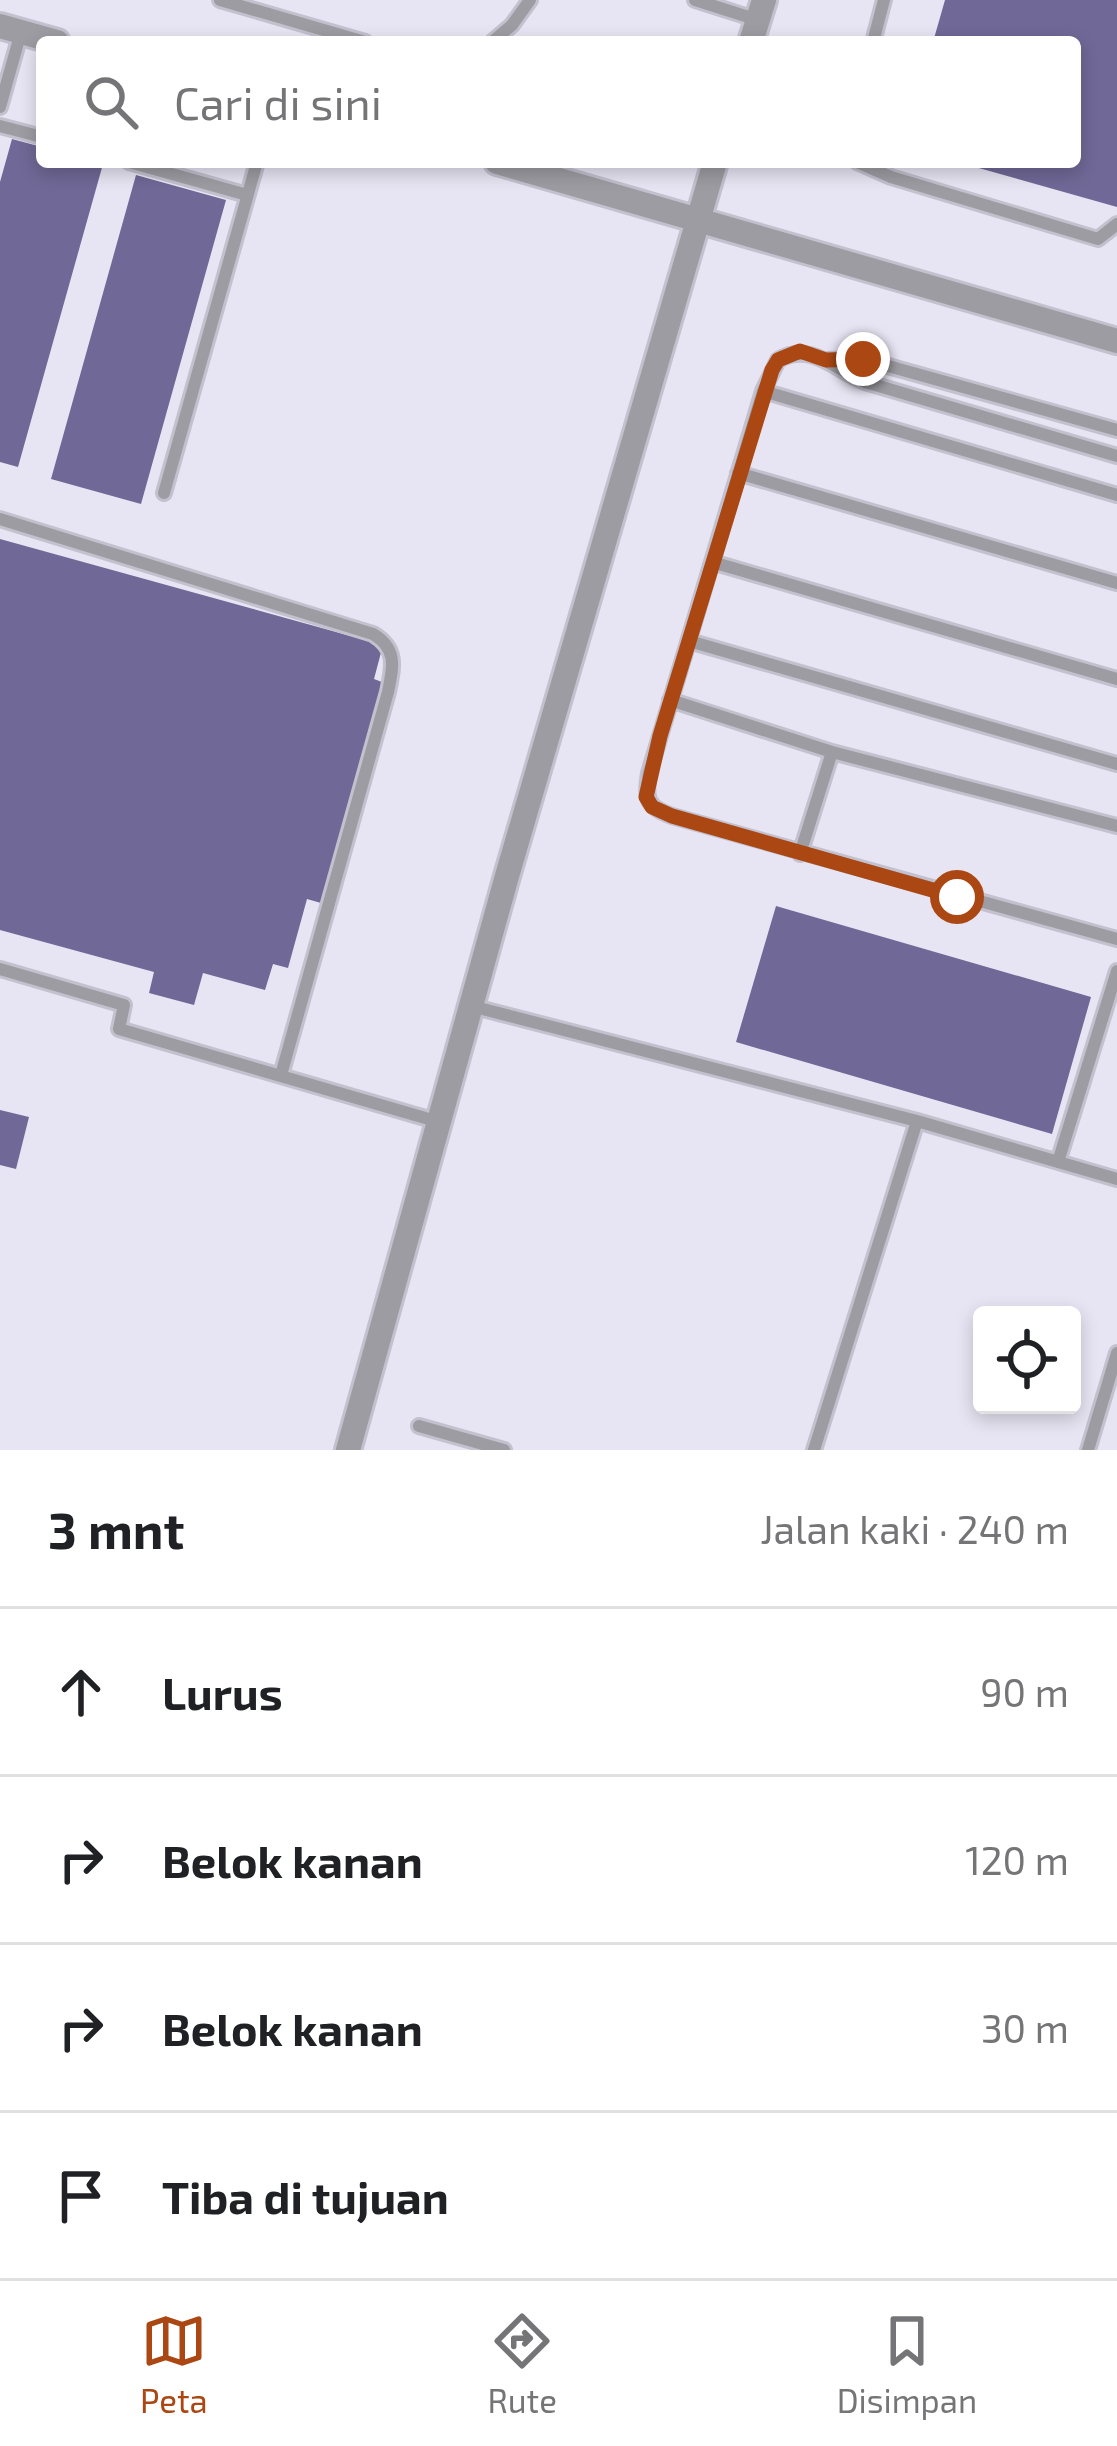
<!DOCTYPE html>
<html lang="id">
<meta charset="utf-8">
<style>
:root{--surface:#fff;--page:#f6f6f6;--text:#202124;--muted:#757577;--line:#e0e0e0;--accent:#ab4713}
body{margin:0;font-family:"Exo 2",sans-serif;background:var(--page);color:var(--text)}
.controls{position:absolute;right:36px;bottom:36px;display:grid;overflow:hidden;border-radius:12px;box-shadow:0 6px 18px #0003}
.controls button{width:108px;height:108px;display:grid;place-items:center;padding:0;border:0;border-bottom:3px solid var(--line);background:var(--surface);color:var(--text);font:60px sans-serif}
.stop{position:absolute;width:36px;height:36px;margin:-27px;border:9px solid #ab4713;border-radius:50%;background:#fff}
.stop.end{background:#ab4713;border-color:#fff;box-shadow:0 3px 12px #0008}
.list{margin:0;padding:0;list-style:none}
h2{display:flex;justify-content:space-between;align-items:center;height:156px;margin:0;padding:0 48px;font-size:51px}
h2 small{font-size:39px;font-weight:400;color:var(--muted)}
.list li{display:grid;grid-template-columns:78px 1fr auto;gap:36px;align-items:center;box-sizing:border-box;height:168px;padding:0 48px;border-top:3px solid var(--line)}
.list b{display:block;font-size:45px;white-space:nowrap}
.list em{font-size:39px;font-style:normal;color:var(--muted)}
.icon{flex:none;width:66px;height:66px;fill:none;stroke:currentColor;stroke-width:2;stroke-linecap:round;stroke-linejoin:round}
.map{position:relative;flex:none;width:1117px;height:1450px;overflow:hidden}
.search{position:absolute;background:var(--surface);box-shadow:0 6px 18px #0003;left:36px;right:36px;top:36px;height:132px;display:flex;align-items:center;gap:30px;box-sizing:border-box;padding:0 42px;border-radius:12px;color:var(--muted);font-size:45px}
.sheet{height:828px;background:var(--surface)}
nav{display:flex;justify-content:space-around;align-items:center;box-sizing:border-box;height:168px;border-top:3px solid var(--line);background:var(--surface);font-size:33px;color:var(--muted)}
nav a{display:grid;justify-items:center;gap:6px}
nav .on{color:var(--accent)}
.map>svg:first-child{display:block}
.building{fill:#706896}
.lines{fill:none;stroke-linecap:round;stroke-linejoin:round}
.service-casing{stroke:#c3c1ce;stroke-width:18}
.minor-casing{stroke:#c3c1ce;stroke-width:30}
.service{stroke:#9c9ca2;stroke-width:12}
.minor{stroke:#9c9ca2;stroke-width:24}
.route{stroke:#ab4713;stroke-width:15}
</style>
<div class="map">
<svg width="1117" height="1450" viewBox="0 0 1117 1450">
<rect width="100%" height="100%" fill="#e7e5f3"/>
<path class="building" d="M 945,0 L 1117,0 L 1117,207 L 961,163 L 1075,162 L 1075,42 L 933,42 Z
M 12,139 L 42,147 L 42,162 L 103,164 L 18,467 L 0,462 L 0,182 Z
M 136,175 L 226,200 L 141,504 L 51,479 Z
M 0,539 L 383,645 L 374,679 L 382,682 L 321,903 L 307,899 L 288,968 L 273,964 L 265,990 L 203,973 L 194,1005 L 149,993 L 154,972 L 0,930 Z
M 776,906 L 1091,997 L 1052,1134 L 736,1042 Z
M 0,1110 L 29,1117 L 16,1169 L 0,1165 Z"/>
<g class="lines">
<g class="service-casing">
<path id="service" d="M 220,0 L 365,42
M 695,0 L 758,20
M 492,42 L 512,25 L 530,0
M 873,42 L 884,0
M 0,107 L 21,32
M 0,126 L 42,137
M 129,162 L 247,195
M 857,162 L 891,177 L 1098,239 L 1117,224
M 826,360 L 863,359 L 1117,430
M 763,391 L 1117,495
M 1117,456 L 865,382 C 835,370 811,341 778,360 L 763,391 L 649,773 C 645,798 646,807 672,816 L 1117,939
M 738,473 L 1117,583
M 164,493 L 257,162
M 0,519 L 373,634 C 398,649 393,667 388,692 L 281,1075
M 712,562 L 1117,679
M 689,641 L 1117,764
M 670,700 L 832,752 L 1117,826
M 800,854 L 832,752
M 0,969 L 124,1005 L 119,1029 L 439,1122
M 471,1006 L 917,1121 L 1117,1179
M 1058,1162 L 1117,971
M 419,1426 L 504,1450
M 814,1450 L 917,1121
M 1088,1450 L 1117,1353"/>
</g>
<g class="minor-casing">
<path id="minor" d="M 0,26 L 57,42
M 751,42 L 764,0
M 497,162 L 1117,341
M 348,1450 L 507,876 L 715,162"/>
</g>
<use href="#service" class="service"/>
<use href="#minor" class="minor"/>
</g>
<g class="lines">
<path class="route" d="M 863,359 L 826,360 L 800,351 L 778,360 L 772,370 L 660,736 L 646,797 L 652,807 L 672,816 L 957,897"/>
</g>
</svg>
<div class="controls">
<button><svg class="icon" aria-label="locate" viewBox="0 0 24 24"><circle cx="12" cy="12" r="6"/><path d="M12 2v4M12 18v4M2 12h4M18 12h4"/></svg></button>
</div>
<div class="stop" style="left:957px;top:897px"></div>
<div class="stop end" style="left:863px;top:359px"></div>
<div class="search"><svg class="icon" aria-label="search" viewBox="0 0 24 24"><circle cx="10" cy="10" r="6"/><path d="M15 15l6 6"/></svg>Cari di sini</div>
</div>
<section class="sheet">
<h2>3 mnt<small>Jalan kaki · 240 m</small></h2>
<ul class="list">
<li><svg class="icon" aria-label="ahead" viewBox="0 0 24 24"><path d="M12 20V5M6 11l6-6 6 6"/></svg><div><b>Lurus</b></div><em>90 m</em></li>
<li><svg class="icon" aria-label="right" viewBox="0 0 24 24"><path d="M7 20v-9h11M14 6l5 5-5 5"/></svg><div><b>Belok kanan</b></div><em>120 m</em></li>
<li><svg class="icon" aria-label="right" viewBox="0 0 24 24"><path d="M7 20v-9h11M14 6l5 5-5 5"/></svg><div><b>Belok kanan</b></div><em>30 m</em></li>
<li><svg class="icon" aria-label="arrive" viewBox="0 0 24 24"><path d="M6 21V4h12l-3 4 3 4H6"/></svg><div><b>Tiba di tujuan</b></div></li>
</ul>
</section>
<nav>
<a class="on"><svg class="icon" aria-label="map" viewBox="0 0 24 24"><path d="M3 6l6-2 6 2 6-2v14l-6 2-6-2-6 2zM9 4v14M15 6v14"/></svg>Peta</a>
<a><svg class="icon" aria-label="directions" viewBox="0 0 24 24"><path d="M12 3l9 9-9 9-9-9zM9 14v-3h6M13 9l2 2-2 2"/></svg>Rute</a>
<a><svg class="icon" aria-label="saved" viewBox="0 0 24 24"><path d="M7 4h10v16l-5-4-5 4z"/></svg>Disimpan</a>
</nav>
